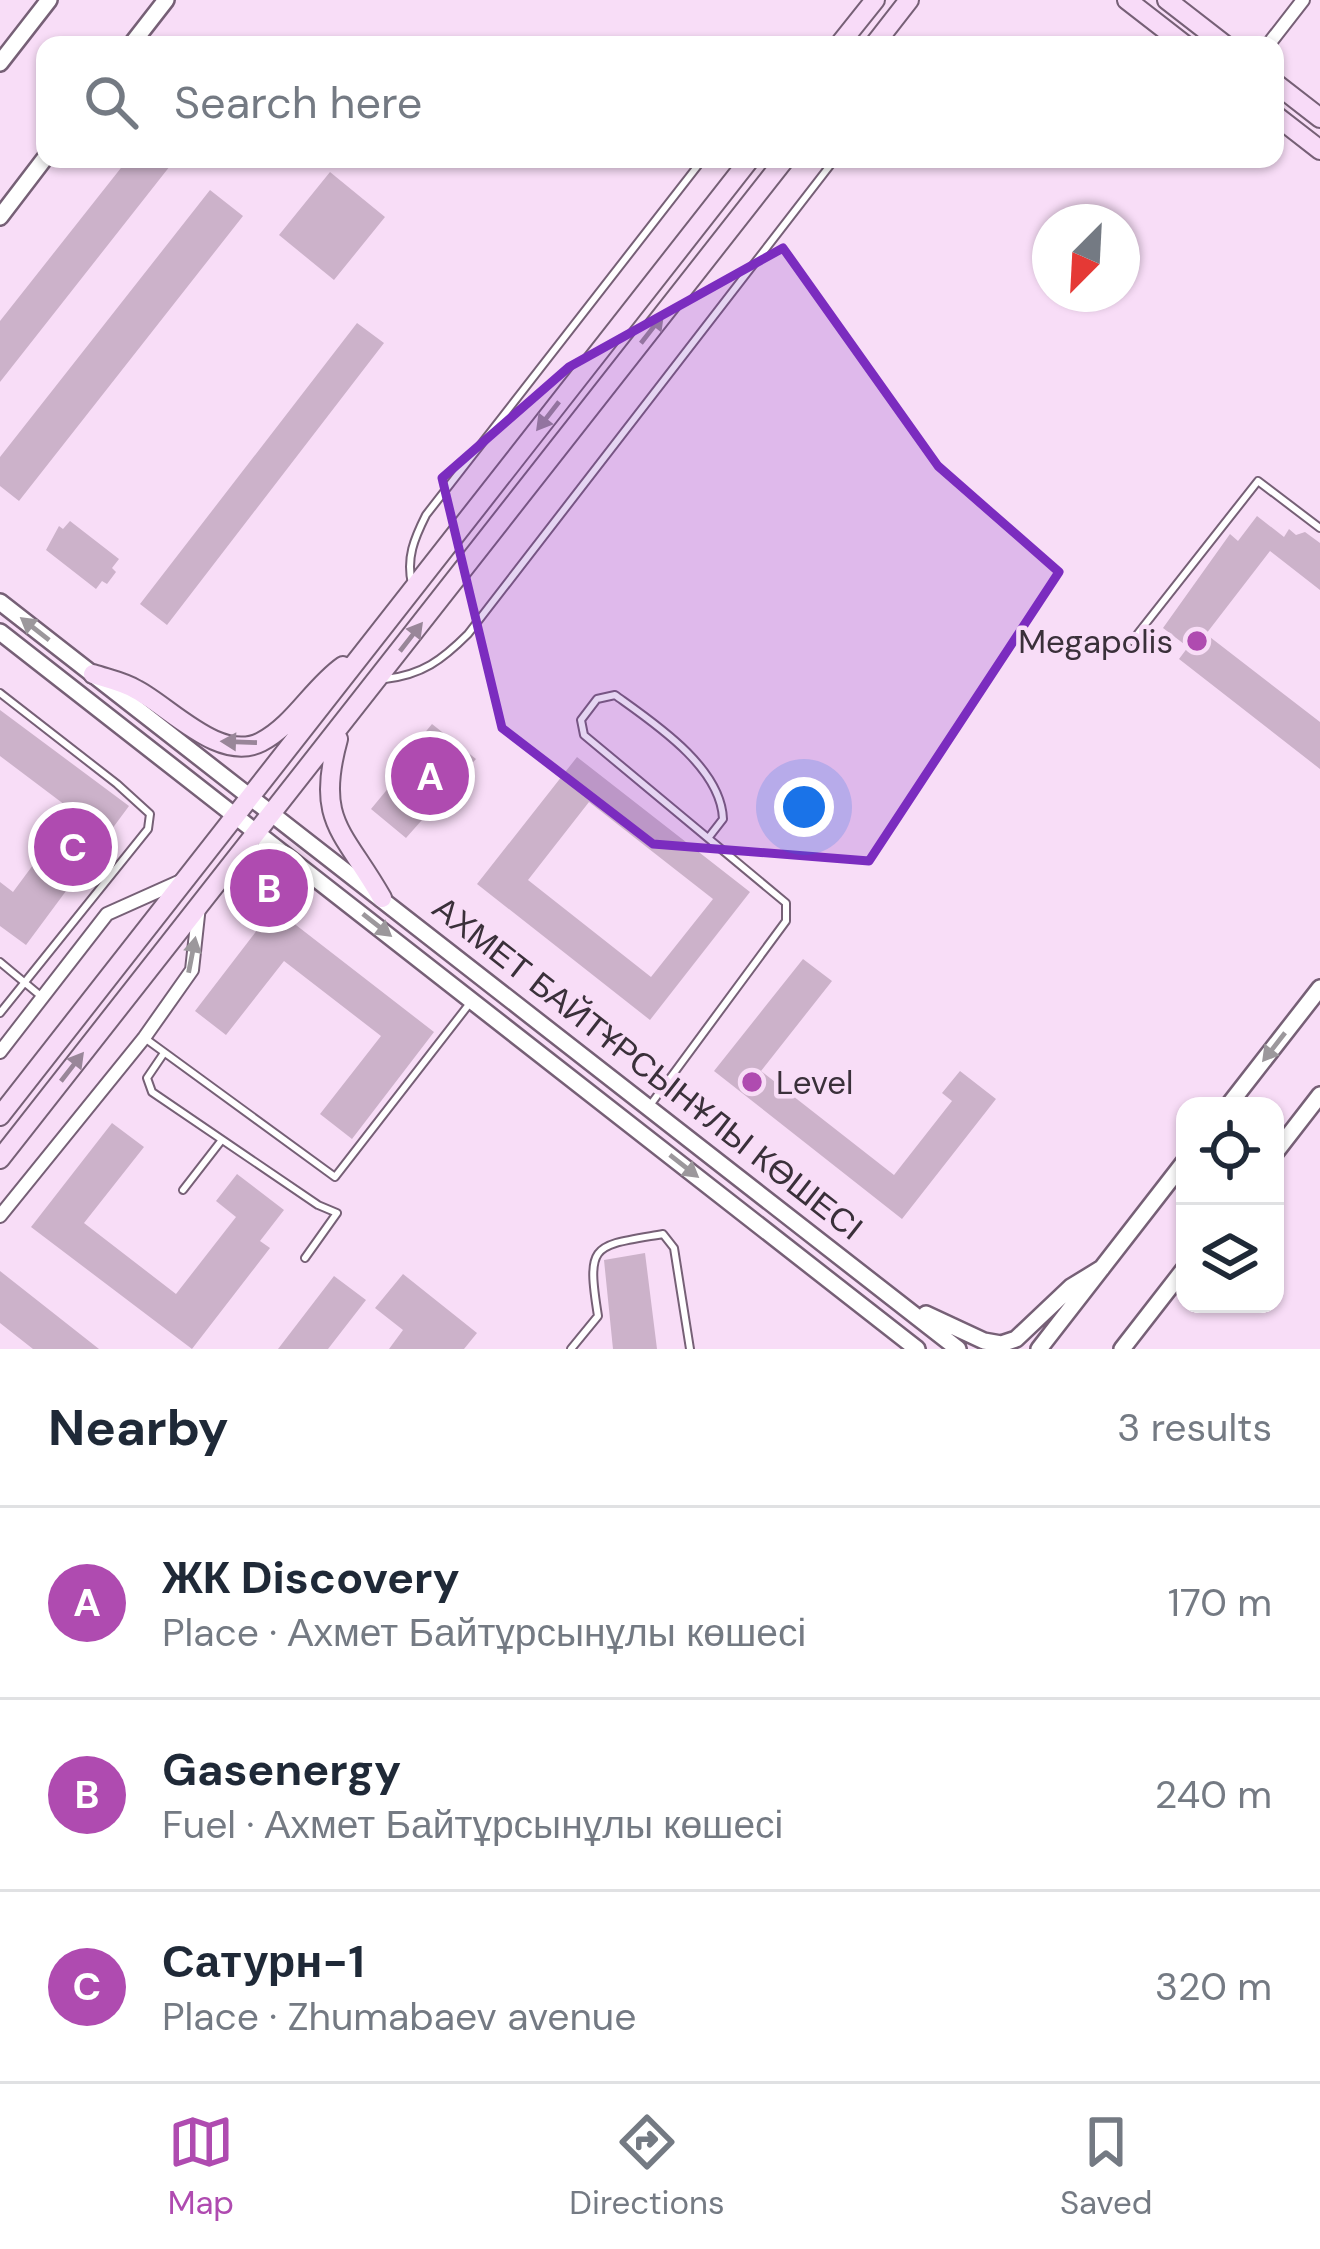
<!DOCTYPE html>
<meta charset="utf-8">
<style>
:root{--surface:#fff;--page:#f6f6f7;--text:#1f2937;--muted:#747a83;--line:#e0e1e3;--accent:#af4bb0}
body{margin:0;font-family:"DM Sans",sans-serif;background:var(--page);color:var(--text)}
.controls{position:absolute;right:36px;bottom:36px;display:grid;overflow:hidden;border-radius:24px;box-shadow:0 3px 9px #0004}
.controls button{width:108px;height:108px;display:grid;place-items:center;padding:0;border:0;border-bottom:3px solid var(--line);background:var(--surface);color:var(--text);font:60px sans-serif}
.compass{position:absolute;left:1032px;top:204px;width:108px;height:108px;border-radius:50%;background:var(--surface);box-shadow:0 3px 9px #0004;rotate:204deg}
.you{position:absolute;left:804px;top:807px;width:42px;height:42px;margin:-30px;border:9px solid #fff;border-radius:50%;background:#1a73e8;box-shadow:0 0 0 18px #1a73e833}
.badge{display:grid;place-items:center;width:78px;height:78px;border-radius:50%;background:var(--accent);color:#fff;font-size:39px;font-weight:700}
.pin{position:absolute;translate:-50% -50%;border:6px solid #fff;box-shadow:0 3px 12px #0006}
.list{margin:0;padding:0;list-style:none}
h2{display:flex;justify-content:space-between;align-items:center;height:156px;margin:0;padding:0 48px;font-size:51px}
h2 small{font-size:39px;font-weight:400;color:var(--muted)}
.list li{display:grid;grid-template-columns:78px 1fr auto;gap:36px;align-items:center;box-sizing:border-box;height:192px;padding:0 48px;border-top:3px solid var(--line)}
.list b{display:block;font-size:45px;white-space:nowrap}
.list p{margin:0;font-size:39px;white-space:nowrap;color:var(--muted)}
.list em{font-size:39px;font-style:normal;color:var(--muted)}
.icon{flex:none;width:66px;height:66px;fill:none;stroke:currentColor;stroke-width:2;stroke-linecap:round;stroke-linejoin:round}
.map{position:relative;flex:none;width:1320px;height:1349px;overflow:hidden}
.search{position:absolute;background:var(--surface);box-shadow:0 3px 9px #0004;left:36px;right:36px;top:36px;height:132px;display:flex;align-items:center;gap:30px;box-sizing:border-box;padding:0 42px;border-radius:24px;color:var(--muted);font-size:45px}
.sheet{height:732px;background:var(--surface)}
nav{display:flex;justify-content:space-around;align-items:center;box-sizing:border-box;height:168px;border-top:3px solid var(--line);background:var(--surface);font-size:33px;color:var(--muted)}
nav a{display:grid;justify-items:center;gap:6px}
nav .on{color:var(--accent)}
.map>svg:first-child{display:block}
.building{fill:#ccb2ca;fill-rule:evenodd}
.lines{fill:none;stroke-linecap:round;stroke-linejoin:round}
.service-casing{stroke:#766076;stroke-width:10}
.minor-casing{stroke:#766076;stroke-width:16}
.tertiary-casing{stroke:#766076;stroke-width:20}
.secondary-casing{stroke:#766076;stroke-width:22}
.service{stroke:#fff;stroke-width:6}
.minor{stroke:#fff;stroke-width:12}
.tertiary{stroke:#fff;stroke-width:15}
.secondary{stroke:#f8dbf8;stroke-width:18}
.oneway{fill:#998699}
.oneway2{fill:#9c989c}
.marked{fill:#7b2cbf;fill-opacity:0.2;stroke:#7b2cbf;stroke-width:9;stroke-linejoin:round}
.poi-dot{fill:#af4bb0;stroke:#f8ddf7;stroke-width:4.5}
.labels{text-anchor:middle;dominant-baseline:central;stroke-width:9;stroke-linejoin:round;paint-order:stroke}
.poi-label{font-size:33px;fill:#3a303a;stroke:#f8ddf7;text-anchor:end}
.street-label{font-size:33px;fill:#3a303a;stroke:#f8ddf7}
</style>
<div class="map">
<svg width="1320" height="1349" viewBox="0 0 1320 1349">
<rect width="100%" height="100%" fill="#f8ddf7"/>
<path class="building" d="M 128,159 L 161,159 L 170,166 L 0,382 L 0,321 Z
M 330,172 L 385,217 L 334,280 L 279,235 Z
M 210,190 L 243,216 L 19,501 L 0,486 L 0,457 Z
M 357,323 L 384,343 L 167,625 L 140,604 Z
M 1257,516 L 1284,537 L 1289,529 L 1296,535 L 1305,532 L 1320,543 L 1320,590 L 1270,551 L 1206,634 L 1320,722 L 1320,769 L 1179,659 L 1188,647 L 1163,628 L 1230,534 L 1238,541 Z
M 70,521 L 119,559 L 112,568 L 116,572 L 107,584 L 102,581 L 96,589 L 46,550 L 59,526 L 63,529 Z
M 0,710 L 129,806 L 26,945 L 0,926 L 0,882 L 13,892 L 73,811 L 0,756 Z
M 432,724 L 476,759 L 406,838 L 371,809 L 409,763 L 404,758 Z
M 577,757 L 750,892 L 650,1020 L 477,884 ZM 589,802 L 713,899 L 651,977 L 528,880 Z
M 274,908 L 434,1032 L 352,1139 L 320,1114 L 381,1036 L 284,961 L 226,1035 L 195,1011 Z
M 803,959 L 832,981 L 761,1071 L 894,1175 L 952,1101 L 942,1093 L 960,1071 L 996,1099 L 902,1219 L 714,1071 Z
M 112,1123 L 144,1147 L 84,1223 L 176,1294 L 236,1217 L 216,1201 L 237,1174 L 284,1210 L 260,1241 L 270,1248 L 192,1349 L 31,1227 Z
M 645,1253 L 657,1349 L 613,1349 L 604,1260 Z
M 0,1271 L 99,1349 L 33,1349 L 0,1323 Z
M 403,1274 L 477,1333 L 464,1349 L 389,1349 L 403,1330 L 375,1308 Z
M 334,1276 L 366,1300 L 328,1349 L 278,1349 Z"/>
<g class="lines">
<g class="service-casing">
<path id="service" d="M 412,584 C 406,558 414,539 426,515 L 703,159
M 1132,641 L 1258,481 L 1320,528
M 385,679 C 422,675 442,660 468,634 L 835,159
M 0,693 L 117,784 L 150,814 L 148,829 L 0,1013
M 0,962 L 42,997
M 146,1039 L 335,1177 L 470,1003
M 164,1053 L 147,1078 L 152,1092 L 318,1205 L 337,1213 L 305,1258
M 651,1104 L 786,921 L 786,903 L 584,735 L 581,720 L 597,699 L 615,695 C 654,723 721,767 723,819 L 709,837
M 183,1190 L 221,1141
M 571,1349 L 598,1316 C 586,1242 593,1246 663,1234 L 674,1248 L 690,1349"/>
</g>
<g class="minor-casing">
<path id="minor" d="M 1268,45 L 1303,0
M 0,1052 L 107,914 L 183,880
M 0,1216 L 144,1038 L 192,970 L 199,906"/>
</g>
<g class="tertiary-casing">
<path id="tertiary" d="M 131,45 L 166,0
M 0,63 L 49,0
M 0,217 L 45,158
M 0,602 L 958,1349
M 0,632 L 917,1349
M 1228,1106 L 1320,988
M 1275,1153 L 1320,1095
M 926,1314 L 984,1341 L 1001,1344 L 1016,1339 L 1071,1287 L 1102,1268
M 1039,1349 L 1185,1161
M 1122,1349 L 1185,1268"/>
</g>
<g class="secondary-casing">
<path id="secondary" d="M 1127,0 L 1185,45
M 1167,0 L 1225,45
M 839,45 L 875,0
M 874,45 L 909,0
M 1275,83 L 1320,118
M 1275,115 L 1320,150
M 93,674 C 108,679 124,682 137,690 C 171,708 220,763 261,742 C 294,725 313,687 343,666
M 338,739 C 315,822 344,831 382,898
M 0,1116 L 750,159
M 0,1159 L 785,159"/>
</g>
<use href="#service" class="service"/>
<use href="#minor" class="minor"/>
<use href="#tertiary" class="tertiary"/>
<use href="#secondary" class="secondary"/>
</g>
<defs><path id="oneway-solid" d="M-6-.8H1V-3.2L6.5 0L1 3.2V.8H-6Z" transform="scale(3)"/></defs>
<g class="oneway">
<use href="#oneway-solid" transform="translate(652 329) rotate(-52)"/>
<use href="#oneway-solid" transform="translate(548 416) rotate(128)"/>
<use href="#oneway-solid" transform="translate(411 637) rotate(-52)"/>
<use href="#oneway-solid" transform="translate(239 742) rotate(-178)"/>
<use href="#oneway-solid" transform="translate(72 1067) rotate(-52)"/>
</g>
<g class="oneway2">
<use href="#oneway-solid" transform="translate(35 629) rotate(-142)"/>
<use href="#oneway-solid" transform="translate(377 925) rotate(38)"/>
<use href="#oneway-solid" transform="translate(192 955) rotate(-79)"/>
<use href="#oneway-solid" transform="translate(1274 1047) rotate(128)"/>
<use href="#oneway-solid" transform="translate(684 1166) rotate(38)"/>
</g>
<path class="marked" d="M 783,248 L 938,466 L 1059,572 L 869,861 L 653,844 L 502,728 L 442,478 L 569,367 Z"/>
<g class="poi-dot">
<circle cx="1197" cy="641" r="12"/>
<circle cx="752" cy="1082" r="12"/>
</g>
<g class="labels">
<g class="poi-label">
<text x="1173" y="641">Megapolis</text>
<text x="776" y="1082" text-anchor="start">Level</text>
</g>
<g class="street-label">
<text transform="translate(648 1068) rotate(38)">АХМЕТ БАЙТҰРСЫНҰЛЫ КӨШЕСІ</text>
</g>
</g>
</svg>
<div class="controls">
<button><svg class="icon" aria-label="locate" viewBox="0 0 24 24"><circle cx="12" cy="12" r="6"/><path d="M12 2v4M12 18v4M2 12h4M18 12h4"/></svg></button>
<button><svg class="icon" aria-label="layers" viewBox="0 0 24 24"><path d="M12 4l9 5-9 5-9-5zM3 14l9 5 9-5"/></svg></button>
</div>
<svg class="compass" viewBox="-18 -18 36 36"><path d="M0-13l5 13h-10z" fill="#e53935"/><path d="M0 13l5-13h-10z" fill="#747a83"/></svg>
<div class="you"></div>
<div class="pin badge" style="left:430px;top:776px">A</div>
<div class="pin badge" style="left:269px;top:888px">B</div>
<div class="pin badge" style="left:73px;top:847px">C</div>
<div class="search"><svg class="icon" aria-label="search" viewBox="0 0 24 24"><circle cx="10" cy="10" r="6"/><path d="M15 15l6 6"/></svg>Search here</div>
</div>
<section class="sheet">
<h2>Nearby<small>3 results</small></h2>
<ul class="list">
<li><span class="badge">A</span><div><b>ЖК Discovery</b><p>Place · Ахмет Байтұрсынұлы көшесі</p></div><em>170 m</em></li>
<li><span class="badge">B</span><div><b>Gasenergy</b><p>Fuel · Ахмет Байтұрсынұлы көшесі</p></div><em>240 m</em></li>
<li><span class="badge">C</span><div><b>Сатурн-1</b><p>Place · Zhumabaev avenue</p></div><em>320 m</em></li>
</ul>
</section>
<nav>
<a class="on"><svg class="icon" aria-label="map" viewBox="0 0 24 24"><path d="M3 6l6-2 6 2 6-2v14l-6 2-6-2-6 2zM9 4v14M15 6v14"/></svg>Map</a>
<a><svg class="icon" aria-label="directions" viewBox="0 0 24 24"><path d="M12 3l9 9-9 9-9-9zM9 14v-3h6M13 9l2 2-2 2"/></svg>Directions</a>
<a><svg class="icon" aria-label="saved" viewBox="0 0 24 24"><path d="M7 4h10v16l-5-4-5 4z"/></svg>Saved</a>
</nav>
